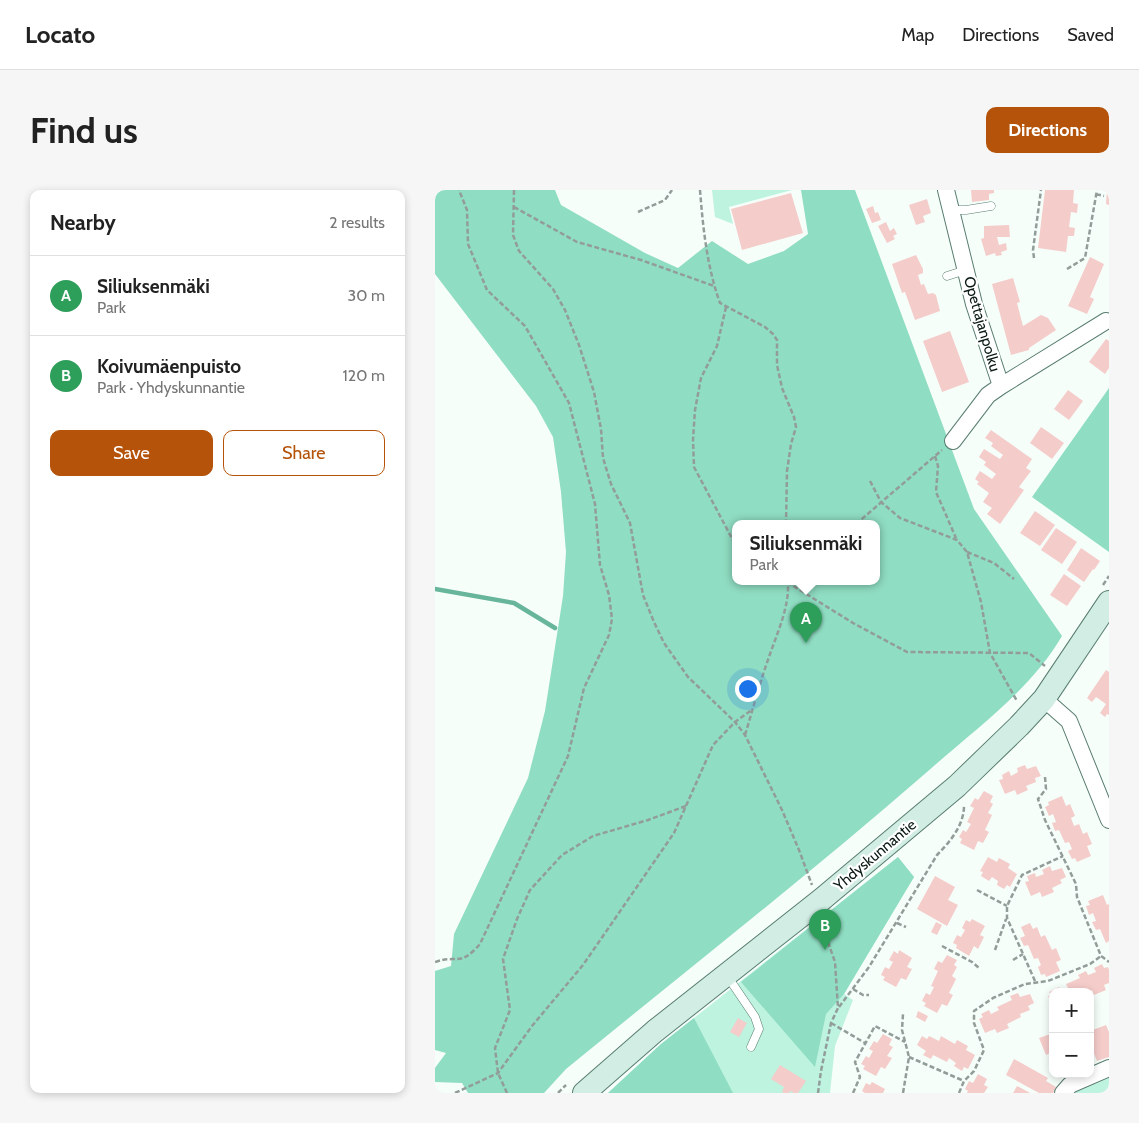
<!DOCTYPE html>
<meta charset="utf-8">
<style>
:root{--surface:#fff;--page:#f6f6f6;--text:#222;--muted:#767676;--line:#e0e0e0;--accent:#b45309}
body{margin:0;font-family:Cabin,sans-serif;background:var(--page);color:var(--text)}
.controls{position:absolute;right:15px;bottom:15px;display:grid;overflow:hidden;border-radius:10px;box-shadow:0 2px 8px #0003}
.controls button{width:45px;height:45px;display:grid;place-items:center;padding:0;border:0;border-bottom:1px solid var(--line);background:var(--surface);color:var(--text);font:25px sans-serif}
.you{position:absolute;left:312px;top:498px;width:18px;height:18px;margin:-12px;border:4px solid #fff;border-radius:50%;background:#1a73e8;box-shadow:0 0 0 8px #1a73e833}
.badge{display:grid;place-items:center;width:32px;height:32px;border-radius:50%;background:var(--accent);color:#fff;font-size:16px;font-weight:700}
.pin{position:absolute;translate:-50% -41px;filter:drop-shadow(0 1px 2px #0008)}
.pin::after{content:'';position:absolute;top:26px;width:18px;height:15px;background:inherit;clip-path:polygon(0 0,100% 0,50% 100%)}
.popup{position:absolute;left:297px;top:330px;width:148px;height:65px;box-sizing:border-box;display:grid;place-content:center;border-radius:10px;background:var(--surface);filter:drop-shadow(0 1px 4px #0005);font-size:16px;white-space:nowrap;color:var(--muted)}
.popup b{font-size:19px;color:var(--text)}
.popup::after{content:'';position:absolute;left:50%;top:100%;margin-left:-10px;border:10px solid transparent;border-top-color:var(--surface)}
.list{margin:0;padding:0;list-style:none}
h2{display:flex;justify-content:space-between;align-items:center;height:65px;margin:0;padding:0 20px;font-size:21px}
h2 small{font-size:16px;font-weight:400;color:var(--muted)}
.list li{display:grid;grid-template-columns:32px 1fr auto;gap:15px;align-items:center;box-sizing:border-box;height:80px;padding:0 20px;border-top:1px solid var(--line)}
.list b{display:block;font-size:19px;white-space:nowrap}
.list p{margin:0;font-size:16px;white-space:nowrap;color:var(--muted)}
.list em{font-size:16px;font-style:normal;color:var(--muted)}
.actions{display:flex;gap:10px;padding:15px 20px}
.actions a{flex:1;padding:11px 0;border:1px solid var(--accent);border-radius:10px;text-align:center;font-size:18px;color:var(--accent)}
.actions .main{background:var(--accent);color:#fff}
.map{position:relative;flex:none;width:674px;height:903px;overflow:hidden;border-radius:10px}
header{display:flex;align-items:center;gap:30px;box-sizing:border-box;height:70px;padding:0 25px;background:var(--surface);border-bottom:1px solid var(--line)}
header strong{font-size:24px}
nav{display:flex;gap:28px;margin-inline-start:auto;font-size:18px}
.intro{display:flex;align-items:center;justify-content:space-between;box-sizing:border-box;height:120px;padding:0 30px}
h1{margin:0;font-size:35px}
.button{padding:12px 22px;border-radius:10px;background:var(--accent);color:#fff;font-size:18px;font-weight:700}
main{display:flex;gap:30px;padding:0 30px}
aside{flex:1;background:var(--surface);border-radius:10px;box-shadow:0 2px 8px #0003}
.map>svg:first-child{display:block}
.green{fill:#bef3e0}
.forest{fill:#8fddc2;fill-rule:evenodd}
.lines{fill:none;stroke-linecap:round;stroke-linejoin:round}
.stream{stroke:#67b59b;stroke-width:4.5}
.building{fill:#f4ccca}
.service-casing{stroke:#597d70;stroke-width:9}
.minor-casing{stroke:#597d70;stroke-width:18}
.secondary-casing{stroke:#597d70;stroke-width:24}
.path{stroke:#929d99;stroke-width:2.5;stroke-dasharray:5 2.5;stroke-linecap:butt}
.service{stroke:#fff;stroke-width:8}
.minor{stroke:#fff;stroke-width:16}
.secondary{stroke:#d1ede4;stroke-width:22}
.labels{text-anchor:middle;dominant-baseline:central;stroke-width:4.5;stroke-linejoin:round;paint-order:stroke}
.street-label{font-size:15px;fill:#091813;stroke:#fff}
</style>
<header>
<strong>Locato</strong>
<nav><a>Map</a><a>Directions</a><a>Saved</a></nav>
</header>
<div class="intro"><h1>Find us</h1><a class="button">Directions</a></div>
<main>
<aside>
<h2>Nearby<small>2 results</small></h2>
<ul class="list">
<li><span class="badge" style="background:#2e9e5b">A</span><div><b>Siliuksenmäki</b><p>Park</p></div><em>30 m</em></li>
<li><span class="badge" style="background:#2e9e5b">B</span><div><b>Koivumäenpuisto</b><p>Park · Yhdyskunnantie</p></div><em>120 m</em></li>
</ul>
<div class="actions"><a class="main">Save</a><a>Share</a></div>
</aside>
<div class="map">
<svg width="674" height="903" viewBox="0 0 674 903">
<rect width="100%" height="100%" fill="#f6fefa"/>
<path class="green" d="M 277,0 L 357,0 L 294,17 L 298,34 L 280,27 Z
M 463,667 L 479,687 L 409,804 L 418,810 L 400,856 L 395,903 L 173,903 L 226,854 Z
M 674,887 L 674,903 L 637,903 L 639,901 Z"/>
<path class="forest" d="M 0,0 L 120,0 L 126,15 L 210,63 L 243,78 L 277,51 L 313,74 L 349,61 L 373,44 L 366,0 L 420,0 L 539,319 L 627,446 C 595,501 539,540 492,582 C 375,684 252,780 131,879 L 109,903 L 33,903 L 27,893 L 0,892 L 0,878 L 11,863 L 0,860 L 0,781 L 16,776 L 19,744 L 93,588 L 110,521 L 128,406 L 131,362 L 126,302 L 118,247 L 101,216 L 0,84 ZM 301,334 L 441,334 L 441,392 L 301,392 Z
M 674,198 L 674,362 L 597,307 Z
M 463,667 L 479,687 L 409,804 L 391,824 L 380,877 L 306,792 Z
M 259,828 L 298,903 L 173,903 L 226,854 Z"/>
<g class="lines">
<path class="stream" d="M 0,399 L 79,413 L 120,438"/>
</g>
<path class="building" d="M 536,0 L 559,0 L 559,3 L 554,4 L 554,10 L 537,12 Z
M 610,0 L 639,0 L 638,13 L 643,14 L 642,23 L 636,22 L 634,37 L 640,38 L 639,46 L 633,46 L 631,62 L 603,58 Z
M 672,0 L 674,0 L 674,15 L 671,14 Z
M 356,3 L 368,43 L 307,60 L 296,19 Z
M 492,9 L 496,23 L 488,26 L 490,32 L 481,35 L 474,15 Z
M 438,16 L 440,23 L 443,22 L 446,30 L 437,33 L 431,19 Z
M 451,32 L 455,41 L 459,38 L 462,44 L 458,46 L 460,49 L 452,53 L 443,36 Z
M 574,35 L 575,47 L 562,47 L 564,55 L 571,53 L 572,60 L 566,62 L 567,65 L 561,66 L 560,63 L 551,66 L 546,49 L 549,48 L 549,36 Z
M 481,65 L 488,79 L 488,83 L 483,85 L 486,95 L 489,94 L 493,104 L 498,103 L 501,105 L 505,121 L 480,130 L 470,102 L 467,103 L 457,74 Z
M 655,67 L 669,74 L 655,107 L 659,109 L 652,124 L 633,116 Z
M 578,88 L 585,112 L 582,113 L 588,136 L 606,125 L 613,128 L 621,140 L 594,158 L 594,160 L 576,165 L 557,94 Z
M 515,141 L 534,192 L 507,202 L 488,151 Z
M 671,149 L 674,151 L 674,178 L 670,184 L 654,172 Z
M 633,200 L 648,211 L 634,230 L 619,219 Z
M 606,237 L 629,253 L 617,269 L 595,253 Z
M 556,240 L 597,269 L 591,278 L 596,281 L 584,297 L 589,300 L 565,334 L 552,324 L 557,318 L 548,312 L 554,303 L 542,294 L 544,292 L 540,289 L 545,281 L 557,289 L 561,284 L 549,275 L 551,272 L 544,267 L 549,259 L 565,269 L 568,265 L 556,256 L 558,253 L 550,248 Z
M 600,321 L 620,335 L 605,356 L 585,343 Z
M 621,338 L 642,352 L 627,374 L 606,360 Z
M 646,358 L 665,371 L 659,380 L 658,379 L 649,392 L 632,380 Z
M 629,384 L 646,396 L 632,416 L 615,405 Z
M 671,480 L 674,482 L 674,525 L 672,524 L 670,527 L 665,523 L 671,514 L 661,507 L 657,512 L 652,508 Z
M 590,575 L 592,579 L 601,576 L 606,586 L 600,588 L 601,592 L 591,596 L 593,600 L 582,605 L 580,600 L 570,604 L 564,590 L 568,589 L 567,585 L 574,581 L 576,586 L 583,582 L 582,578 Z
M 549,601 L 558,606 L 555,612 L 558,614 L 553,623 L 557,625 L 550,640 L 554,642 L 548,653 L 543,651 L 539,660 L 525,653 L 527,649 L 524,647 L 528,640 L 531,642 L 536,634 L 532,632 L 539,618 L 535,616 L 540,608 L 543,610 Z
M 627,606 L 631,616 L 635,614 L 640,626 L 636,628 L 639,636 L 644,634 L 648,644 L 652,642 L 657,654 L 652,656 L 656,666 L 642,672 L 640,668 L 637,669 L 633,661 L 637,659 L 634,652 L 630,653 L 624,640 L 620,641 L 617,633 L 621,632 L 618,624 L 614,626 L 610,617 L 614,615 L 613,612 Z
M 553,667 L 562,672 L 564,668 L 575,674 L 573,678 L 582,684 L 575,697 L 572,695 L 569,699 L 562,695 L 563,691 L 557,687 L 554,691 L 546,686 L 548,682 L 545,681 Z
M 615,676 L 617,681 L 627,678 L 631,687 L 625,690 L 627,693 L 617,698 L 619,702 L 607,707 L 605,702 L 596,706 L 590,692 L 594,691 L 592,686 L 600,683 L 601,687 L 609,684 L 607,680 Z
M 500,686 L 520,697 L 513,710 L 523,715 L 512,736 L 482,719 Z
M 668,705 L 672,715 L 674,714 L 674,751 L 671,753 L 665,739 L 661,740 L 657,732 L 661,731 L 658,723 L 654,725 L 651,716 L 655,715 L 653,711 Z
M 537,729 L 550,736 L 545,745 L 549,747 L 543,759 L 539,756 L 534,766 L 521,758 L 522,755 L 518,753 L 522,745 L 526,747 L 530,740 L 527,738 L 531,730 L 535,732 Z
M 501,732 L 507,735 L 502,745 L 496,742 Z
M 595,733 L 598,739 L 602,737 L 606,747 L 610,745 L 617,760 L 621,758 L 626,770 L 621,772 L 625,781 L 611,787 L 610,784 L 606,785 L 603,777 L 606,775 L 603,768 L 599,769 L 593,755 L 589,756 L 585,748 L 590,746 L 586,737 Z
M 464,760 L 477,768 L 472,777 L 477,779 L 471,790 L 466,788 L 461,797 L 448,790 L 450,787 L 446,785 L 450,777 L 454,779 L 458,772 L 454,770 L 459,761 L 463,764 Z
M 512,765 L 522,770 L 519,775 L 522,777 L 517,786 L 521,789 L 514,803 L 518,805 L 512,816 L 507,814 L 502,823 L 489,816 L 491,813 L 487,811 L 491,803 L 495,805 L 499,797 L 496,796 L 503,781 L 499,779 L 503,771 L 507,773 Z
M 667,774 L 669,778 L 673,777 L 674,780 L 674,793 L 669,795 L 671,800 L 659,805 L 657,800 L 653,802 L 618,802 L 618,817 L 613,806 L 617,805 L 614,802 L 624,797 L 625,801 L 633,798 L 631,794 L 645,788 L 643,785 L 651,781 L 653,785 L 661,782 L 659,778 Z
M 583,803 L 585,807 L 595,804 L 599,813 L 593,816 L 595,820 L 585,824 L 586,827 L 572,834 L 574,838 L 562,843 L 560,839 L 550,843 L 544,829 L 548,827 L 546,824 L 554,820 L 556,824 L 564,820 L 562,817 L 577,810 L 575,806 Z
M 483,821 L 493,826 L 490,832 L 481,827 Z
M 303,828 L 312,833 L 304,847 L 295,842 Z
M 671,835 L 674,842 L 674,867 L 662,871 L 655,854 L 655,841 Z
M 618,843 L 618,862 L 611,865 L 604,848 Z
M 448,844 L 457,849 L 454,855 L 458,857 L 452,866 L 457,868 L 450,879 L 446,877 L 441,886 L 428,879 L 430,876 L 426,874 L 431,866 L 434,868 L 438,861 L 434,859 L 439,851 L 442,853 Z
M 487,846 L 492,849 L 494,846 L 504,851 L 506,846 L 520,854 L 522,850 L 533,856 L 531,860 L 540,865 L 533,879 L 529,877 L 527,881 L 519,876 L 521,873 L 514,868 L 512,872 L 498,865 L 496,869 L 488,865 L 491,861 L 482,855 Z
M 579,869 L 613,888 L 611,891 L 621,897 L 618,903 L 604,903 L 571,885 Z
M 345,875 L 371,891 L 363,903 L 359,903 L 355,901 L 354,903 L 349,903 L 347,902 L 349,897 L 336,889 Z
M 543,884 L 552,889 L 549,895 L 553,897 L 549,903 L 532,903 L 533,901 L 530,899 L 534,891 L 538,893 Z
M 437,892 L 450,899 L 448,903 L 430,903 L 427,901 L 431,893 L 435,895 Z
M 582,896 L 586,898 L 595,903 L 578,903 Z"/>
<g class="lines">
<g class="service-casing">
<path id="service" d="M 516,20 L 531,20 L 556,16
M 512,86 L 531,80
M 293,787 L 320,827 L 324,839 L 316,857"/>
</g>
<g class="minor-casing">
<path id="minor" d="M 511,0 L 539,114 L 566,196 L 553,205 L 518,251
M 566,196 L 671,131
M 609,509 L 634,531 L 674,630
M 628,903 L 635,895 L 674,878"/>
</g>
<g class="secondary-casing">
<path id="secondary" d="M 149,903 L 220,841 L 386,710 L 522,596 L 584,536 L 609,509 L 674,412"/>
</g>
<path class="path" d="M 79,0 L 78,45 L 84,61 L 118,99 L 130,120 L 144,155 L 159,202 L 166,239 L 168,268 L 176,294 L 195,333 L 208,405 L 219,432 L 229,453 L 253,487 L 300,532 L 310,545 L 347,620 L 364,660 L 377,695
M 265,0 C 268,38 272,77 285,113 L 330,137 L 338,144 L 342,150 L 342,175 L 347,198 L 359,227 L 361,237 L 356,254 L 352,281 L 351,334
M 661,4 L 669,6
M 79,17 L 142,52 L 206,70 L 279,96
M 203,22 L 230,10 L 237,0
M 599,68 L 598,60 L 606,0
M 632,79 L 650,68 L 662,0
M 291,117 L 282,156 L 266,188 L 260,220 L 258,250 L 259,277 L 301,356
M 500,266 L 503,276 L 501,302 L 521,348
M 435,291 L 446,312 L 465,328 L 522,350 L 532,362 L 546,412 L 555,463 L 582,511
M 421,334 L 507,260
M 532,362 L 559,373 L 579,389
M 352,392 L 418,433 L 472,462 L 594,463 L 610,476
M 668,395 L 674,386
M 310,545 C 318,519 325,492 334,467 C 342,443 354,419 353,393
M 610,587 L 611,599 L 603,609 L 610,630 L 641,694 L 642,707 L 666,766 L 674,772
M 542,700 L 572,716
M 462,733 L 471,737
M 507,756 L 537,772 L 544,778
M 560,760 L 571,729
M 578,770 L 588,764
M 0,772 C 23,764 24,778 45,754 L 133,566 L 149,498 L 174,445 L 177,429 L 174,405 L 165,375 L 160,314 L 134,213 L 90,136 L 52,100 L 33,54 L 32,20 L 24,0
M 600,791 L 572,728 L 572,716 L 587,685 L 628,666
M 418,799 L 428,805 L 434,805
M 404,817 L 434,777 L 502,665 C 515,652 529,635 529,616
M 396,833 L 430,853
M 474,867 L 529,891
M 20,903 L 63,883 L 97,836 L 148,775 L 239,643 L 278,555 L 300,532 L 318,519
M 72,903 L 63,883 L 60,858 L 75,820 L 68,769 L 82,729 L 95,700 L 127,665 L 158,646 L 213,630 L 251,616
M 123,903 L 131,895
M 383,903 L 386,881 L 396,833 L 403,818 L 400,772 L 386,732
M 418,903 L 425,887 L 420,872 L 440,836 L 470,852
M 468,903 L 474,867 L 467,840 L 468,824
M 524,903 L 529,891 L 539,881 L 549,860 L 539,833 L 539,821 L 558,808 L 590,794 L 613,791 L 655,774 L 666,766"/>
<use href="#service" class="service"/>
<use href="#minor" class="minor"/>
<use href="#secondary" class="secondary"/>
</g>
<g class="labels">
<g class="street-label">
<text transform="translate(547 134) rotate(74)">Opettajanpolku</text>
<text transform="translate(440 665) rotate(-40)">Yhdyskunnantie</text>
</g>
</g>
</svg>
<div class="controls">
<button>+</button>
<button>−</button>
</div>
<div class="you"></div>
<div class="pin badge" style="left:371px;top:453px;background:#2e9e5b">A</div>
<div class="popup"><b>Siliuksenmäki</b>Park</div>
<div class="pin badge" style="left:390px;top:760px;background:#2e9e5b">B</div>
</div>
</main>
